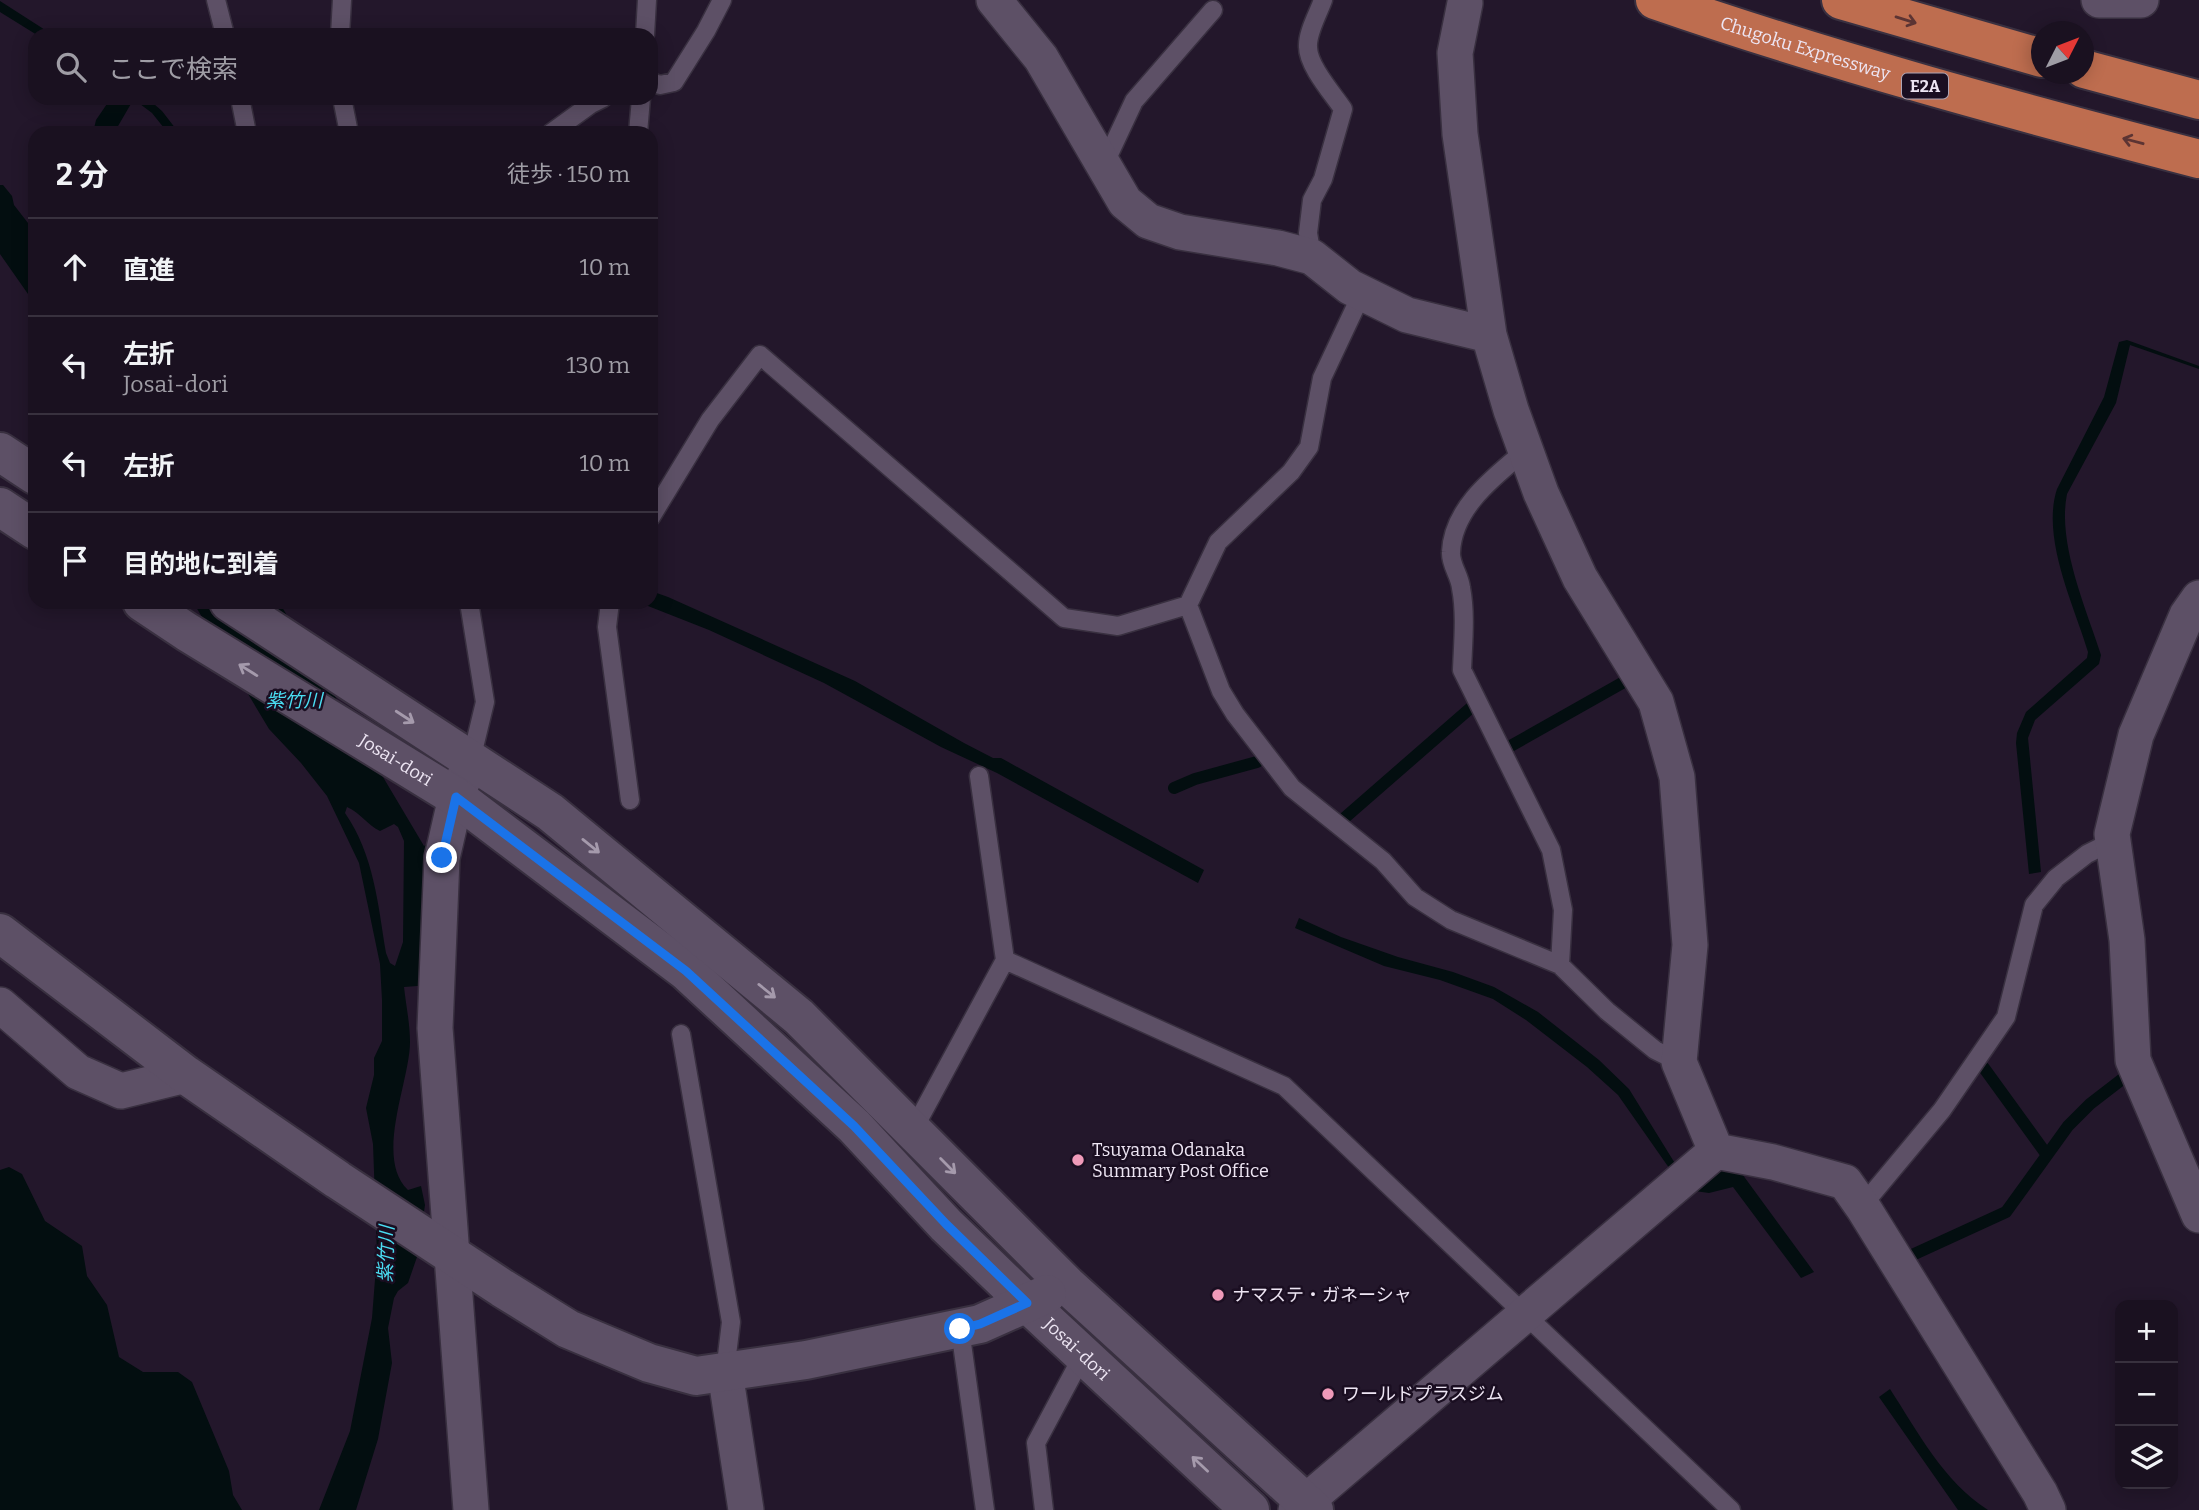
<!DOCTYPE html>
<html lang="ja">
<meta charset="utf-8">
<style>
:root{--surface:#1a1120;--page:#231a29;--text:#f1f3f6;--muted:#9f9da5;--line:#38313e}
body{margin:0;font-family:Bitter,"Noto Sans JP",serif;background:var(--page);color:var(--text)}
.controls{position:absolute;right:21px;bottom:21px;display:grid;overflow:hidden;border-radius:14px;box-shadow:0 4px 18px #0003}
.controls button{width:63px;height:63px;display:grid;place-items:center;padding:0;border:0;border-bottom:2px solid var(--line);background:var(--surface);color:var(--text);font:35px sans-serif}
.compass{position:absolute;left:2031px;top:21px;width:63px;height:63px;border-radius:50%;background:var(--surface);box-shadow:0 4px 18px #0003;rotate:48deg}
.stop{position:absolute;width:21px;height:21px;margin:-16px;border:5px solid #1a73e8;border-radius:50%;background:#fff}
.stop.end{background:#1a73e8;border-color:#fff;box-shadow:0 2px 7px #0008}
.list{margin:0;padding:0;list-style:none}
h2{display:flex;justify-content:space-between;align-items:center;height:91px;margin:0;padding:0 28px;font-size:30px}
h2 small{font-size:23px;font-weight:400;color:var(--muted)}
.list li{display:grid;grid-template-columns:46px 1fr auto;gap:21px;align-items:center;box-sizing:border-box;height:98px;padding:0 28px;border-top:2px solid var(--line)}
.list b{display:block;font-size:26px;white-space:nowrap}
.list p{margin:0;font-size:23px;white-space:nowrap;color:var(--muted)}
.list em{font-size:23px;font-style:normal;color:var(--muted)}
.icon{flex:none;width:38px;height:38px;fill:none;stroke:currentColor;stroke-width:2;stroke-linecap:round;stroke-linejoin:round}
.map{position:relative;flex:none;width:2199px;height:1510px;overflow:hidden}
.search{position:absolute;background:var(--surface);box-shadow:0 4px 18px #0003;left:28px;top:28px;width:630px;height:77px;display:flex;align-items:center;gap:18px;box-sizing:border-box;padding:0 24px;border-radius:21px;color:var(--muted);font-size:26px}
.panel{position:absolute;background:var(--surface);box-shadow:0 4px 18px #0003;left:28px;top:126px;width:630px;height:483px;border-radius:21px}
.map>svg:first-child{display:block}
.water{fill:#030e10;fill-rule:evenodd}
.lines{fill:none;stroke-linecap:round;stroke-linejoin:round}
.stream{stroke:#030e10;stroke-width:12}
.lane-casing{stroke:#393040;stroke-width:21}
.street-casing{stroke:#393040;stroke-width:38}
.secondary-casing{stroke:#393040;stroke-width:42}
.highway-casing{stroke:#393040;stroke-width:42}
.lane{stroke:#5d5066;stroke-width:18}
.street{stroke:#5d5066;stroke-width:35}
.secondary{stroke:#5d5066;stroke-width:38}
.highway{stroke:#be6d4f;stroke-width:38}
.oneway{stroke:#5c3433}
.oneway2{stroke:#a59aac}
.route{stroke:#1a73e8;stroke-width:9}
.poi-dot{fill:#ef9ab9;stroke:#1a0e21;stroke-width:2.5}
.labels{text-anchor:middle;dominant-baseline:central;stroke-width:5;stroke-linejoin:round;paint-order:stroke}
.shield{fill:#1a0e21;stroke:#aea4b4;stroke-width:2}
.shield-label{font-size:16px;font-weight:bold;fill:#ede5f3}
.street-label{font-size:18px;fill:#ede5f3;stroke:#1a0e21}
.poi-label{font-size:18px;fill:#ede5f3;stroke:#1a0e21;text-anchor:start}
.water-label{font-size:19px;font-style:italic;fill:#4addf2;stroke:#1a0e21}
</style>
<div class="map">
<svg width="2199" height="1510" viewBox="0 0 2199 1510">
<rect width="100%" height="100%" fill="#23172b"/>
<path class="water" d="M 0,1 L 53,35 L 54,35 L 37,35 L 0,12 Z
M 111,98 L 128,98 L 132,102 L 114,133 L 93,133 L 96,120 Z
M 132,98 L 147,98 L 162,111 L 179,133 L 168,133 L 152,113 Z
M 0,185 L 3,185 L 12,196 L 14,205 L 35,232 L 35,304 L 0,254 Z
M 2127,340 L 2199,366 L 2199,369 L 2130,345 L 2116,403 L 2067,494 C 2057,543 2086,608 2101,655 L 2099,664 L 2035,720 L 2028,738 L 2041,872 L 2029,874 L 2016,743 L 2017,733 L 2026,712 L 2087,658 L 2088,652 C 2074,605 2041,538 2057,489 L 2104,397 L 2119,342 Z
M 651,591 L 668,597 L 855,681 L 964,743 L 993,758 L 1001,758 L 1204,870 L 1198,883 L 997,773 L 941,747 L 824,683 L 709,630 L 648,606 L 630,602 L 651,602 Z
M 193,602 L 279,602 L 424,846 L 429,843 L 430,985 L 404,987 C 406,1005 410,1024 410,1042 C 410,1081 374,1158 408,1190 L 421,1186 L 425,1205 L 417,1257 L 408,1283 L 398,1291 L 394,1298 L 388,1328 L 392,1363 L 378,1439 L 356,1510 L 319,1510 L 350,1431 L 372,1318 L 377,1254 L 373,1144 L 366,1108 L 374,1075 L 374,1058 L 382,1041 L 382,1000 L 380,964 L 359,863 L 327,796 L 301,763 L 269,729 ZM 347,807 C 361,813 367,825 380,831 L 394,824 L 398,827 L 404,841 L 403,942 L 395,966 L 390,963 L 386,953 C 378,904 374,855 345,813 Z
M 1299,918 L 1341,937 L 1398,957 L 1453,972 L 1494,987 L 1538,1012 L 1599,1060 L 1629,1089 L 1676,1165 L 1711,1174 L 1737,1167 L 1814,1272 L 1801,1278 L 1733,1187 L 1709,1193 L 1688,1190 L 1667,1165 L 1618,1095 L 1587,1067 L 1526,1020 L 1493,999 L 1440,980 L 1384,966 L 1295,928 Z
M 9,1167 L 22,1174 L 45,1221 L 82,1246 L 87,1276 L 107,1305 L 119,1357 L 143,1372 L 178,1372 L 192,1382 L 229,1471 L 233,1495 L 242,1510 L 0,1510 L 0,1170 Z
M 1890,1389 C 1918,1432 1943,1481 1988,1510 L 1958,1510 L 1879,1397 Z"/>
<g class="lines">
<path class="stream" d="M 1507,748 L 1631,678
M 1174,788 L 1195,779 L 1257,762
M 1341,821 L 1474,705
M 1984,1068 L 2047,1155
M 1910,1256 L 2006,1212 L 2068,1126 L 2090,1104 L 2125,1077"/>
<g class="lane-casing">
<path id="lane" d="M 216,0 L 225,35
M 340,35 L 342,0
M 645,35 L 647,0
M 651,82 L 660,85 L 674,82 L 706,31 L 722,0
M 240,98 L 247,133
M 342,98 L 349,133
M 551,133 L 591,104 L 603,98
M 638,133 L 641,98
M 1104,165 L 1134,101 L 1213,10
M 1312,257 L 1308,233 L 1312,200 L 1323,179 L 1343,109 C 1333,94 1308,66 1308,47 C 1307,33 1318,14 1323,0
M 1362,293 L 1322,378 L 1309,447 L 1291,472 L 1218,542 L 1188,605 L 1221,691 L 1235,714 L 1292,788 L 1383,861 L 1415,897 L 1451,920 L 1560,965 L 1607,1011 L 1655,1050 L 1679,1062
M 1526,450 C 1495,476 1453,507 1451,552 C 1450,564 1460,576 1461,588 C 1466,614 1463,643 1462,670 L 1551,850 L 1563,910 L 1560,965
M 651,517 L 710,420 L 760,355 L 1064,618 L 1118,626 L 1188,605
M 469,602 L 485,702 L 471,760
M 610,602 L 607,627 L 630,800
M 979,776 L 1005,960
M 681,1034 L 731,1322 L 725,1372
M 911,1134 L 1005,960 L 1284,1086 L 1731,1510
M 1862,1206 L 1942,1110 L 2006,1017 L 2034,905 L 2056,878 L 2087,854 L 2113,841
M 960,1329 L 985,1510
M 1044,1510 L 1036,1443 L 1083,1355"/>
</g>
<g class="street-casing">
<path id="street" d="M 994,0 L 1041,58 L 1125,202 L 1148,221 L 1180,232 L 1278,248 L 1312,257 L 1350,287 L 1407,315 L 1489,335
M 2099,0 L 2141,0
M 1465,3 L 1455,53 L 1460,134 L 1489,335 L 1511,410 L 1541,493 L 1580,578 L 1656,702 L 1677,777 L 1690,945 L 1679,1062 L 1716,1151
M 2199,598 L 2187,615 L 2136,735 L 2112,834 L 2127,940 L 2133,1060 L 2199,1215
M 466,773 L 456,797 L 442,858 L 435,1028 L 471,1510
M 0,1005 L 78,1072 L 121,1091 L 186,1075
M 1716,1151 L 1773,1162 L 1845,1182 L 1864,1209 L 2040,1493 L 2048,1510
M 725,1372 L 746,1510
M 1296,1510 L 1716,1151"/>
</g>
<g class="secondary-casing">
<g id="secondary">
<path d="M 0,452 L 35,475"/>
<path d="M 0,507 L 35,530"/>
<path id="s1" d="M 142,602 L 187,632 L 456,797 L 686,971 L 854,1126 L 946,1225 L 1027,1303 L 1250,1510"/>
<path d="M 229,602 L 550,812 L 799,1017 L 1067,1285 L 1314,1510"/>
<path d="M 0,933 L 186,1075 L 338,1180 L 502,1288 L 568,1329 L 649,1363 L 696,1376 L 806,1360 L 980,1324 L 1047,1294"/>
</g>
</g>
<g class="highway-casing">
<g id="highway">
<path id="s2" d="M 1655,0 C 1834,62 2016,111 2199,159"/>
<path d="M 1841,0 L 2042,58"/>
<path d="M 2084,69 L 2199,100"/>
</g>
</g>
<use href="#lane" class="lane"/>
<use href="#street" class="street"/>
<use href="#secondary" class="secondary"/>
<use href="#highway" class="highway"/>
</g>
<defs><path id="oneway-shaft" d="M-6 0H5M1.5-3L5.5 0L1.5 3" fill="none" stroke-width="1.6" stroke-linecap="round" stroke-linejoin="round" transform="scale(1.75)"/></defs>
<g class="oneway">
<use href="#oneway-shaft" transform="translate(1906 20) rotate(17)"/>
<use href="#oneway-shaft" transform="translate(2133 141) rotate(-165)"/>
</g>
<g class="oneway2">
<use href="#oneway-shaft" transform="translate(248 670) rotate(-148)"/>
<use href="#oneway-shaft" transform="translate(405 717) rotate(33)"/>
<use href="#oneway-shaft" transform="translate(591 846) rotate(39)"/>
<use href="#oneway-shaft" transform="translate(767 991) rotate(39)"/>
<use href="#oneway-shaft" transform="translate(948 1166) rotate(45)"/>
<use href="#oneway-shaft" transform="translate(1200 1464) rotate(-137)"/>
</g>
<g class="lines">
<path class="route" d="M 442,858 L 456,797 L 686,971 L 854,1126 L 946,1224 L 1027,1303 L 980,1324 L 960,1329"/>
</g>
<g class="poi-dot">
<circle cx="1078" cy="1160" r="7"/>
<circle cx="1218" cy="1295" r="7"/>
<circle cx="1328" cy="1394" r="7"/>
</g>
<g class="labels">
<rect class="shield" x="1902" y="73.5" width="46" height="25" rx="5"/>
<g class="shield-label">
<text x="1925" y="86">E2A</text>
</g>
<g class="street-label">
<text stroke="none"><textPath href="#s2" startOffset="158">Chugoku Expressway</textPath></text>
<text stroke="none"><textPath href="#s1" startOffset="299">Josai-dori</textPath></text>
<text stroke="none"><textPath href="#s1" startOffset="1202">Josai-dori</textPath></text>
</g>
<g class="poi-label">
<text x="1092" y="1150">Tsuyama Odanaka<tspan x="1092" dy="21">Summary Post Office</tspan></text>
<text x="1232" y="1295">ナマステ・ガネーシャ</text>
<text x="1342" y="1394">ワールドプラスジム</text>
</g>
<g class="water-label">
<text x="294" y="700">紫竹川</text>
<text transform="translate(386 1254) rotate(-88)">紫竹川</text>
</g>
</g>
</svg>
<div class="controls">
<button>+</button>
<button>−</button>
<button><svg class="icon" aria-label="layers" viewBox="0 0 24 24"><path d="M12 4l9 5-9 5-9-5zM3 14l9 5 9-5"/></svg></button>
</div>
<svg class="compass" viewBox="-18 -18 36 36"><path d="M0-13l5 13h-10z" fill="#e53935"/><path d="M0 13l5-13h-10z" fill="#9f9da5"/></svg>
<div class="stop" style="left:960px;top:1329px"></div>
<div class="stop end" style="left:442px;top:858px"></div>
<div class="search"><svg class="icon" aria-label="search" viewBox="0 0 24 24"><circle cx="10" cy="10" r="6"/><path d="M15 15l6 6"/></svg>ここで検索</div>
<section class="panel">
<h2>2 分<small>徒歩 · 150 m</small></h2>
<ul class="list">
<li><svg class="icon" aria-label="ahead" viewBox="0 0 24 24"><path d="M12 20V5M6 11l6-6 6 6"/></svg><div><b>直進</b></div><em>10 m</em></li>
<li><svg class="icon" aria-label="left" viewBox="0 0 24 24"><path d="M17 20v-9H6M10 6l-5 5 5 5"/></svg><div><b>左折</b><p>Josai-dori</p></div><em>130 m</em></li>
<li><svg class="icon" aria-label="left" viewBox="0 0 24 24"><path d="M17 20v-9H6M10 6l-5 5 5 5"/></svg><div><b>左折</b></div><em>10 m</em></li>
<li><svg class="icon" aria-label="arrive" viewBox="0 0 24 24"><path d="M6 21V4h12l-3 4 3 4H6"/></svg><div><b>目的地に到着</b></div></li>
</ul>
</section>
</div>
